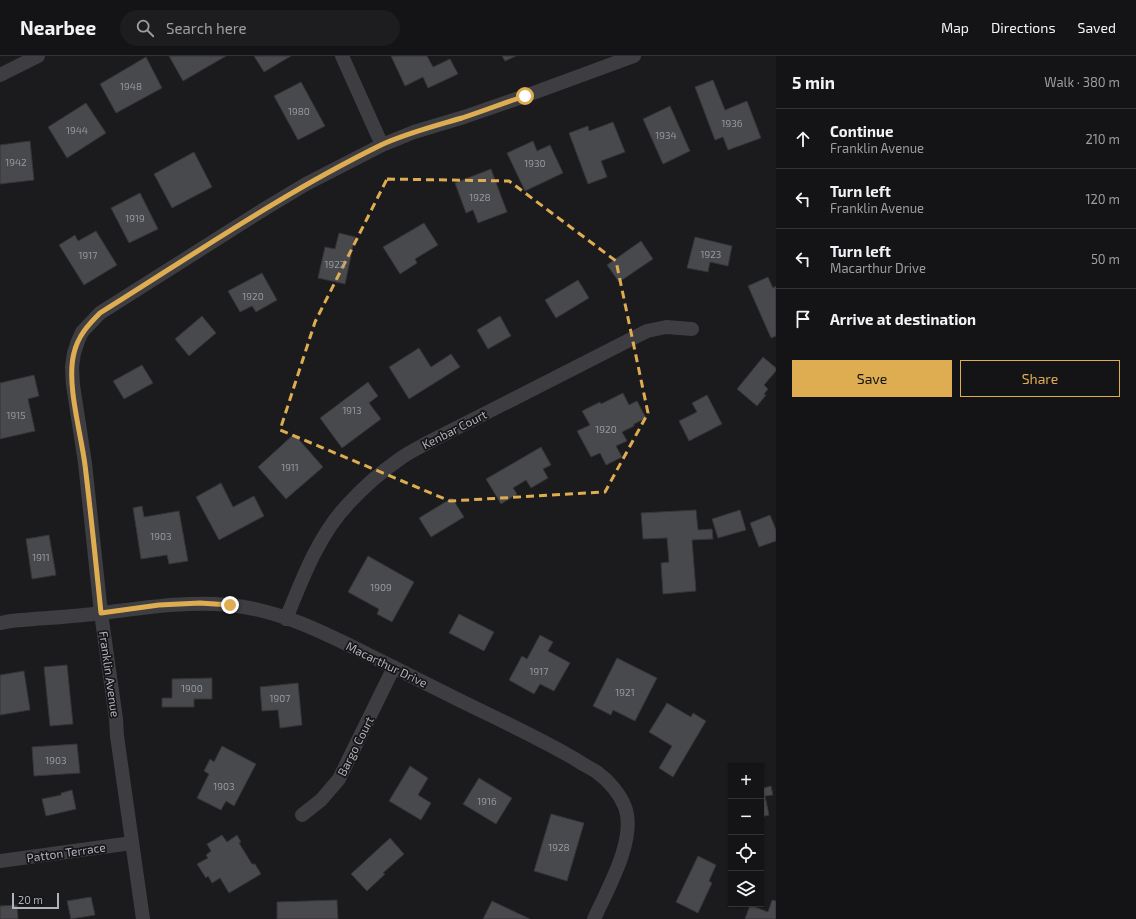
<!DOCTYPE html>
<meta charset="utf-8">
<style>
:root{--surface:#141416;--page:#1d1d1f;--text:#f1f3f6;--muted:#9d9ea1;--line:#333335;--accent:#dead52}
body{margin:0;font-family:"Exo 2",sans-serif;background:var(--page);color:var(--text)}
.controls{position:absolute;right:12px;bottom:12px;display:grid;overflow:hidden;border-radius:0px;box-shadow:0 1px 3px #0004}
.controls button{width:36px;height:36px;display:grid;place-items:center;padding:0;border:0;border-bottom:1px solid var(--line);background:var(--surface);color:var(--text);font:20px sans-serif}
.scale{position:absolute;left:12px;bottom:10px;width:47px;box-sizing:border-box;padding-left:4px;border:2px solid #afb3bb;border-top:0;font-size:11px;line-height:14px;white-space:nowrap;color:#afb3bb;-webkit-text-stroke:3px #161618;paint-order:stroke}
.stop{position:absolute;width:12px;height:12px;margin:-9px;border:3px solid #dead52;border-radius:50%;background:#fff}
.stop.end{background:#dead52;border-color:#fff;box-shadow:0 1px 4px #0008}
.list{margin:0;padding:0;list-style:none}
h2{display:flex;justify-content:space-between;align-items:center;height:52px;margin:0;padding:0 16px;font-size:17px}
h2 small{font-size:13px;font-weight:400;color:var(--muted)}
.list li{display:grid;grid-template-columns:26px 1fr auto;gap:12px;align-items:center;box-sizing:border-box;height:60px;padding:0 16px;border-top:1px solid var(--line)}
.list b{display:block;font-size:15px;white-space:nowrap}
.list p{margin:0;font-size:13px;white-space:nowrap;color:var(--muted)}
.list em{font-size:13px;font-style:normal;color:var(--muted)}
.actions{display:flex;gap:8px;padding:12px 16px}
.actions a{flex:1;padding:9px 0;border:1px solid var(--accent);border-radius:0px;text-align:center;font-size:14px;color:var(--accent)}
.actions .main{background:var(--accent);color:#111}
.icon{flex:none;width:22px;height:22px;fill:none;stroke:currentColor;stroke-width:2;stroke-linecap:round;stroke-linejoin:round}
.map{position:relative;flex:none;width:776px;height:863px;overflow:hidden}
header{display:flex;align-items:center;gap:24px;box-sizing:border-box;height:56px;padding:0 20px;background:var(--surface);border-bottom:1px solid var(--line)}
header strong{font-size:19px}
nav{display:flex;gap:22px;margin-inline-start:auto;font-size:14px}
.search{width:280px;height:36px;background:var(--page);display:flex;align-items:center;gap:10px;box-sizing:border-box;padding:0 14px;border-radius:22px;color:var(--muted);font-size:15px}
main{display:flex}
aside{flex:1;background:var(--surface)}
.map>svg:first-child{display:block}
.building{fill:#48494d;stroke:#353539}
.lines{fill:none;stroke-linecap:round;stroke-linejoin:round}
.street{stroke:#3d3d42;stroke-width:14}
.route{stroke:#dead52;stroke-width:5}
.marked{fill:none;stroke:#dead52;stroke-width:3;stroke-dasharray:8 5;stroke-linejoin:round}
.labels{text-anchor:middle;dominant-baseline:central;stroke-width:3.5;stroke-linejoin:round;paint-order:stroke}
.number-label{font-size:10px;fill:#9598a0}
.street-label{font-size:12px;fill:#afb3bb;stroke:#161618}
</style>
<header>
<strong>Nearbee</strong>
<div class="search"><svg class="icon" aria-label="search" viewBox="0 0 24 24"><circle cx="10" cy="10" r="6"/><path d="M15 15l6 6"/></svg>Search here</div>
<nav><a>Map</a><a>Directions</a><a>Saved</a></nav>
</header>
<main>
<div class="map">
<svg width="776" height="863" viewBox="0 0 776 863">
<rect width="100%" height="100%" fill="#1b1b1d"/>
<path class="building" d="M 169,0 L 226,0 L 183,25 Z
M 254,0 L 291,0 L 264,16 Z
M 391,0 L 427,0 L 433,11 L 450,3 L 458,18 L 428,32 L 423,21 L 405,30 Z
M 502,0 L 516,0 L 505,5 Z
M 146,1 L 162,32 L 116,57 L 100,28 Z
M 713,24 L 725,54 L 747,45 L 761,82 L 728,94 L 723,81 L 715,84 L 695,31 Z
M 301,26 L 325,70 L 298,84 L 274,40 Z
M 86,47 L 106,77 L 67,102 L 48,71 Z
M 670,50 L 690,95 L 663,108 L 643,63 Z
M 613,66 L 625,96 L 601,105 L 607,121 L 588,128 L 569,77 L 588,70 L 589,75 Z
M 30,85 L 34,124 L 0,128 L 0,89 Z
M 533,85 L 537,95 L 550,89 L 563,117 L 525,135 L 507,97 Z
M 194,96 L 212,131 L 172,152 L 154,118 Z
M 491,113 L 507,156 L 478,167 L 473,154 L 466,157 L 455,127 Z
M 140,137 L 158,173 L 129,187 L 111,152 Z
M 424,167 L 438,189 L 415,203 L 417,207 L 400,218 L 383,191 Z
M 96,175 L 117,209 L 84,229 L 59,189 L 75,179 L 78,185 Z
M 339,177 L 355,181 L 345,228 L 318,222 L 325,191 L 335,193 Z
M 695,181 L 732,190 L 728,210 L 710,206 L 708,216 L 687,212 Z
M 641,185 L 653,203 L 619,226 L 607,209 Z
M 262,217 L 277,244 L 256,256 L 252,250 L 240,256 L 228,235 Z
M 768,221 L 773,232 L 776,230 L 776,280 L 771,282 L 748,230 Z
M 578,224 L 589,242 L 556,262 L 545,244 Z
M 202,260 L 216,277 L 189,300 L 175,283 Z
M 500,260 L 511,280 L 488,293 L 477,274 Z
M 419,292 L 431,311 L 451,298 L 460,311 L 409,343 L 389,311 Z
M 763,301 L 776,312 L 776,315 L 764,329 L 768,333 L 764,338 L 766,339 L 757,350 L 737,333 Z
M 142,309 L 153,327 L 124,343 L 113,325 Z
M 34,319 L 39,340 L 28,343 L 35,375 L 0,383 L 0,327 Z
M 368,326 L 378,340 L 369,347 L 381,363 L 342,392 L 320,362 Z
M 623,337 L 629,349 L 637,345 L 646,362 L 634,368 L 634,370 L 622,376 L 627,385 L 616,390 L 622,401 L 606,409 L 600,397 L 591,401 L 577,375 L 590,369 L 582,355 L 600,346 L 601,348 Z
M 707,339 L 722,368 L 689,385 L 679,365 L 697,356 L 692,347 Z
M 294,378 L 323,411 L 286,443 L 258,411 Z
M 541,391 L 551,409 L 543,413 L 548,422 L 531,432 L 526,424 L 513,432 L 517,438 L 501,448 L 486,423 Z
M 221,427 L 233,451 L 254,440 L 264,460 L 219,484 L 196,441 Z
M 452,442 L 464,461 L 431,481 L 419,462 Z
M 142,450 L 144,461 L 179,455 L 188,505 L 169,508 L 167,499 L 141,503 L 133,452 Z
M 696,454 L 698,474 L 712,473 L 713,483 L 692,484 L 696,535 L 663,538 L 661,507 L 669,506 L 667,482 L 643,483 L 641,457 Z
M 740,454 L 746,474 L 718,482 L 712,463 Z
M 770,459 L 776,474 L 776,485 L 759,491 L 750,467 Z
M 49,479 L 56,519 L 32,523 L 26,483 Z
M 368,500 L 414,526 L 392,566 L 377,558 L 379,553 L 348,536 Z
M 459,558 L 494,576 L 484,595 L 449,577 Z
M 540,579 L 553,586 L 548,595 L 570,607 L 554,635 L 540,628 L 534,638 L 509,624 L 522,600 L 527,603 Z
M 617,602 L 657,622 L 635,665 L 613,654 L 611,659 L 593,650 Z
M 67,609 L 73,668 L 50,670 L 44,611 Z
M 24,615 L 30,654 L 0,659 L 0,619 Z
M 212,622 L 212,643 L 194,643 L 194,651 L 162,651 L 162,642 L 172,642 L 172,623 Z
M 298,627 L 302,669 L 280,672 L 278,654 L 262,655 L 260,631 Z
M 667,647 L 691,661 L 693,657 L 706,665 L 673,721 L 659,712 L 672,690 L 649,676 Z
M 77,688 L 80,717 L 34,720 L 32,691 Z
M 222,690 L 256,708 L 234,750 L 226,745 L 221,754 L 197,742 L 209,718 L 204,715 L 210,703 L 214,706 Z
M 410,710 L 428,722 L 418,739 L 431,747 L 421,764 L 389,745 Z
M 762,717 L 764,732 L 771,730 L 773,739 L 765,740 L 769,759 L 761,761 Z
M 479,722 L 512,742 L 496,768 L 463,748 Z
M 72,734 L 76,753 L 46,760 L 42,743 L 61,739 L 61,737 Z
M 551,758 L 584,767 L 567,825 L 534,815 Z
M 222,779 L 227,786 L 237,779 L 241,786 L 239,787 L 252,808 L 255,808 L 261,818 L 229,837 L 220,822 L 212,827 L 208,820 L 206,822 L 197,808 L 208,802 L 206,799 L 211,795 L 207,788 Z
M 390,782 L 404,798 L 383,817 L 385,818 L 367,835 L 351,818 Z
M 698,800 L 716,809 L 709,825 L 712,827 L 698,857 L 676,846 Z
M 91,841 L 95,859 L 71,863 L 67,845 Z
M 337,844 L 338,863 L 277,863 L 277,846 Z
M 772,844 L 776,845 L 776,863 L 745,863 L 750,849 L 768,856 Z
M 492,845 L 530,863 L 483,863 Z
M 17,849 L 18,863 L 0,863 L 0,850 Z"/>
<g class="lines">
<path class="street" d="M 342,0 L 382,89
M 0,19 L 38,0
M 286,563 C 302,523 319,478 349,447 C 363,432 381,416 397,405 C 407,397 418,392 429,386 L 647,275 L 666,271 L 692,273
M 0,567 L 11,565 C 41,562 71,561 102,557 C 144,552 185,545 228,549 C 278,553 325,577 369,599 C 401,615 433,631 465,647 C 502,665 539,682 575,703 C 582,708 591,712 598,717 C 609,725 620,738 625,751 C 637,783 607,834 594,863
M 302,759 L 321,744 L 339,723 L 394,611
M 0,805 L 132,787
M 143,863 L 117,680 L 116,663 L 101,557 L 85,407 L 73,329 L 72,311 L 74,297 L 78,285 L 82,276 L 100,257 L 266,152 L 306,128 L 382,89 L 414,76 L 464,61 L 525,40 L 634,0"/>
</g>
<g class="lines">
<path class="route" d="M 230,549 L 200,547 L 159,549 L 101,557 C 96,508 91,458 85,409 C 81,377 66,327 74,297 C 78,280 88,269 100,257 C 193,199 283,137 381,89 C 407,77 435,70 462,62 C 483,55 504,47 525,40"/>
</g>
<path class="marked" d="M 387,123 L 509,125 L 616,205 L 648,357 L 605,436 L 450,445 L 280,374 L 315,266 Z"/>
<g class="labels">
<g class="number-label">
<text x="131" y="30">1948</text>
<text x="299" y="55">1980</text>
<text x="732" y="67">1936</text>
<text x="77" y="74">1944</text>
<text x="666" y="79">1934</text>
<text x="16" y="106">1942</text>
<text x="535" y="107">1930</text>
<text x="480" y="141">1928</text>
<text x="135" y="162">1919</text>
<text x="711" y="198">1923</text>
<text x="88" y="199">1917</text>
<text x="335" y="208">1922</text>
<text x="253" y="240">1920</text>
<text x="352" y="354">1913</text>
<text x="16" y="359">1915</text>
<text x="606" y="373">1920</text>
<text x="290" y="411">1911</text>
<text x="161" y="480">1903</text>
<text x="41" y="501">1911</text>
<text x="381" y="531">1909</text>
<text x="539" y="615">1917</text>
<text x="192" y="632">1900</text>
<text x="625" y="636">1921</text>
<text x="280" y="642">1907</text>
<text x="56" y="704">1903</text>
<text x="224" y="730">1903</text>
<text x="487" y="745">1916</text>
<text x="559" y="791">1928</text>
</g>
<g class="street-label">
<text transform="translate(454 373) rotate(-27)">Kenbar Court</text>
<text transform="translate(387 608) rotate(26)">Macarthur Drive</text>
<text transform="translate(110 618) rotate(82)">Franklin Avenue</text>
<text transform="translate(355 690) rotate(-63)">Bargo Court</text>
<text transform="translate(66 796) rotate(-8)">Patton Terrace</text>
</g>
</g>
</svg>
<div class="controls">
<button>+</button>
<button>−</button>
<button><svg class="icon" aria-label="locate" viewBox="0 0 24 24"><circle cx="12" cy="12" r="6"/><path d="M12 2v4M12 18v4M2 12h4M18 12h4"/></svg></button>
<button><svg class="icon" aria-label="layers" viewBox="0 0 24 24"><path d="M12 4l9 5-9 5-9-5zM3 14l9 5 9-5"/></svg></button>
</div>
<div class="scale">20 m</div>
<div class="stop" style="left:525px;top:40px"></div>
<div class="stop end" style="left:230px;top:549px"></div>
</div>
<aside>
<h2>5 min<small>Walk · 380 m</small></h2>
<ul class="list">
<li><svg class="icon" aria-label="ahead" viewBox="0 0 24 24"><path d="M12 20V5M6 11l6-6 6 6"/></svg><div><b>Continue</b><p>Franklin Avenue</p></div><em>210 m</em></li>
<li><svg class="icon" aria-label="left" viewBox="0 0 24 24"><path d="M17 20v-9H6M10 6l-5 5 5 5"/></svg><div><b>Turn left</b><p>Franklin Avenue</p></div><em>120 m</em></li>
<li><svg class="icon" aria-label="left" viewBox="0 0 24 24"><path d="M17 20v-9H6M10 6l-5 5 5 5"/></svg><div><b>Turn left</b><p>Macarthur Drive</p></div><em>50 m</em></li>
<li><svg class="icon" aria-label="arrive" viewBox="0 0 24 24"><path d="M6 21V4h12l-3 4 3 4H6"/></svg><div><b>Arrive at destination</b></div></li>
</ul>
<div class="actions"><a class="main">Save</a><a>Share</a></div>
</aside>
</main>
